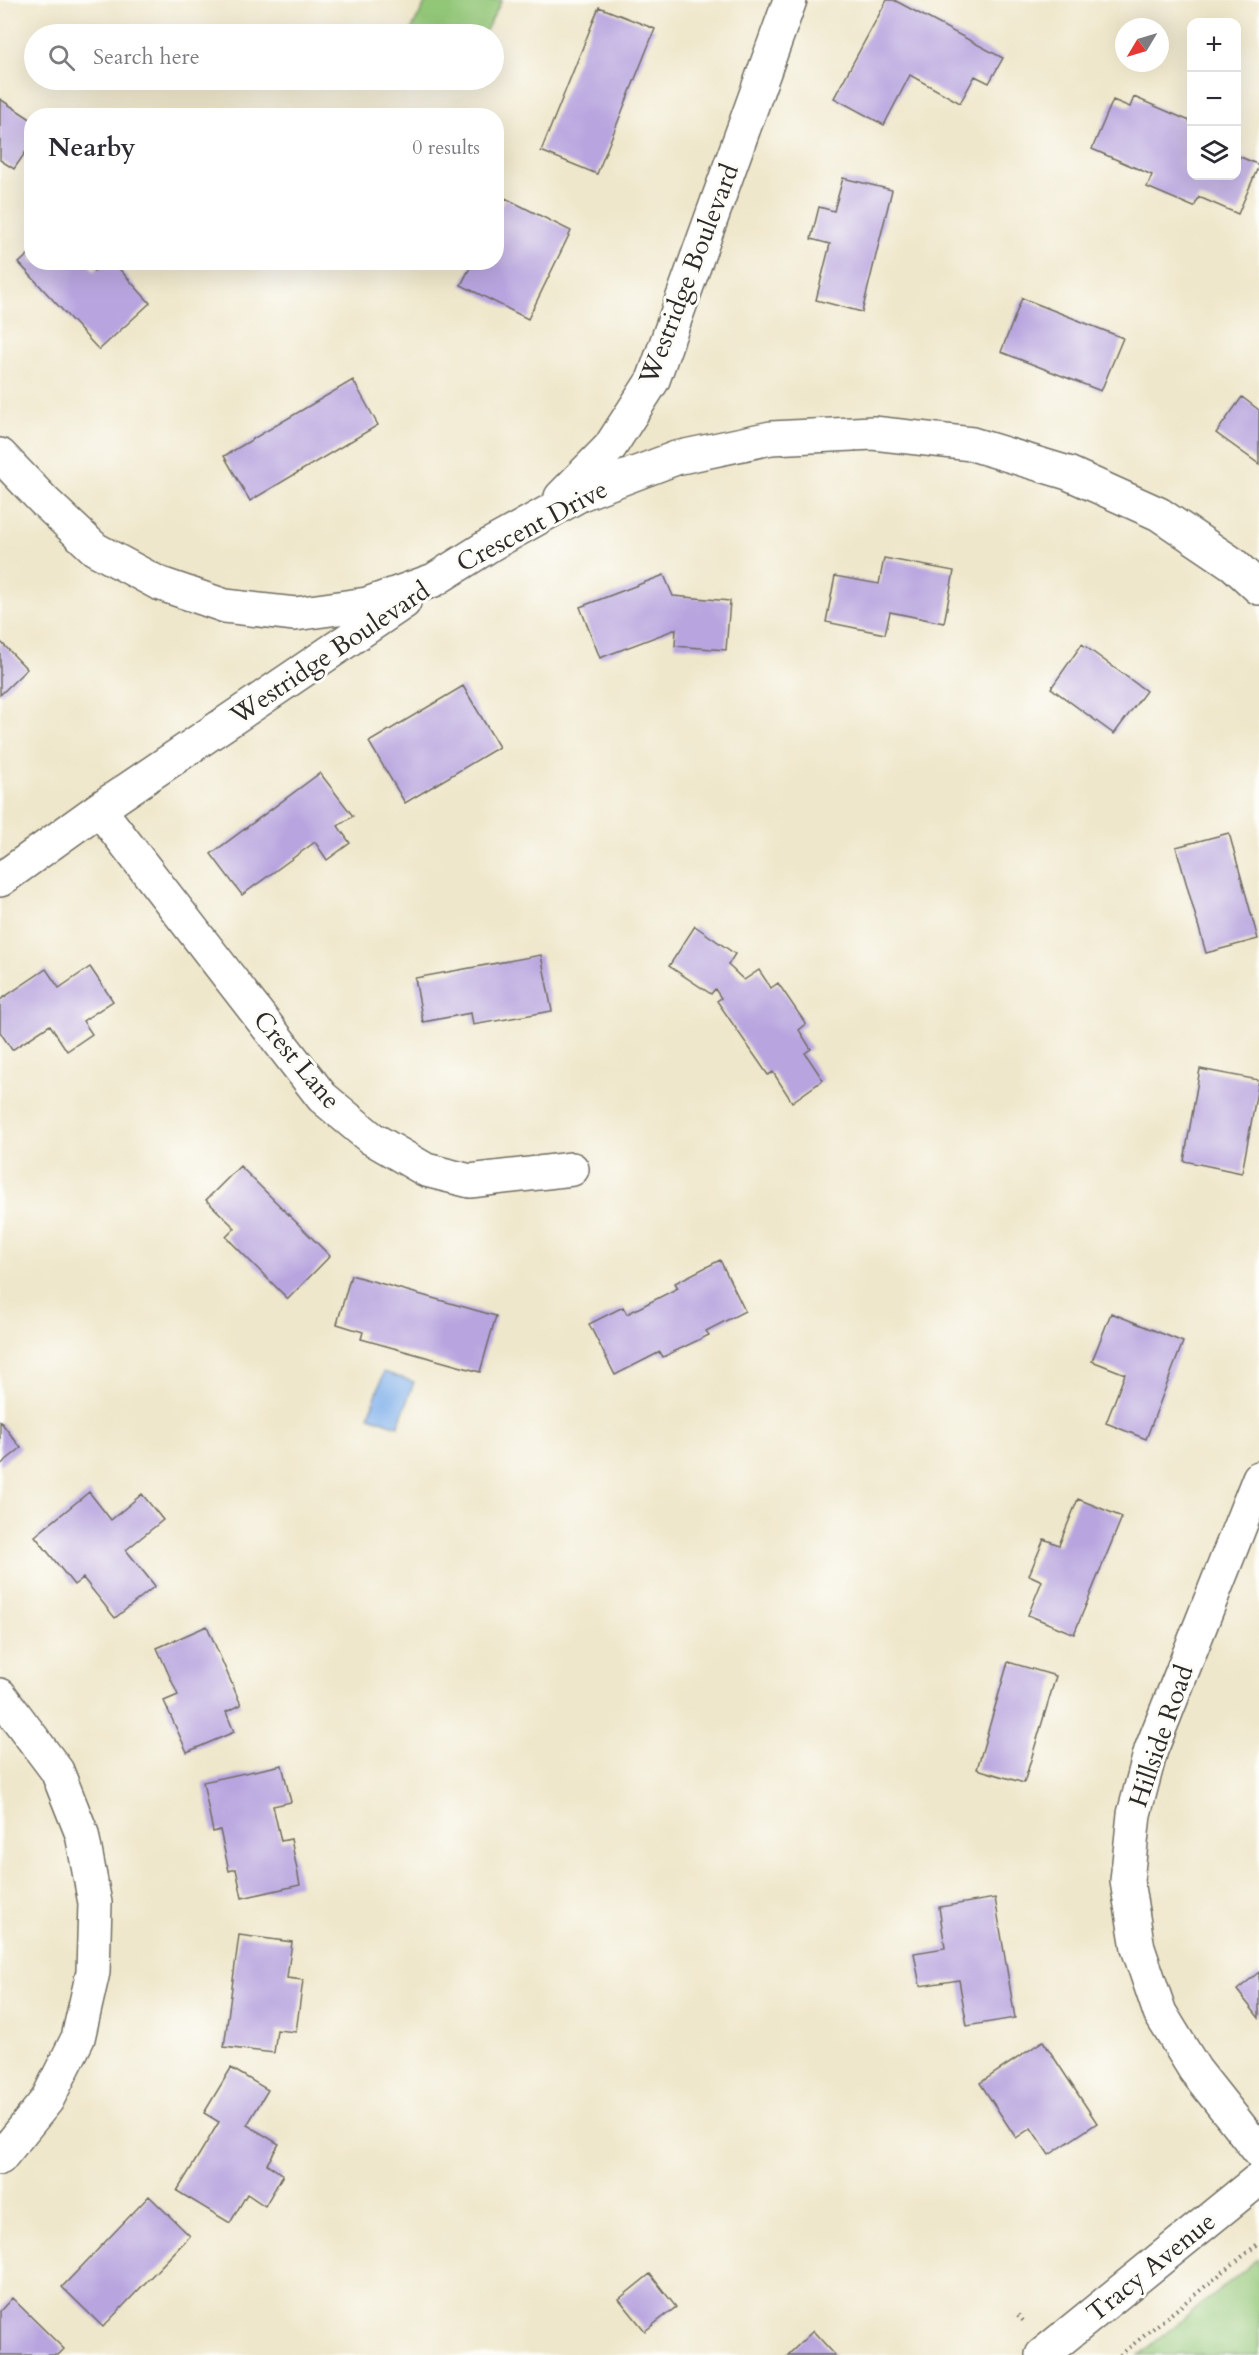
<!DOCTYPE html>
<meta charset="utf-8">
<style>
:root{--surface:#fff;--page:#f2f2f3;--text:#2b2b33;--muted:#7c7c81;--line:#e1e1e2}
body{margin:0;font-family:Cardo,serif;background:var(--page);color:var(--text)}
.controls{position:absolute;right:18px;top:18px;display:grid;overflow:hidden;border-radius:12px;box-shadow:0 6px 24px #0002}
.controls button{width:54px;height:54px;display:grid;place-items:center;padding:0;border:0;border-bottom:2px solid var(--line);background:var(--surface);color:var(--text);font:30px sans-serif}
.compass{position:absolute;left:1115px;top:18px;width:54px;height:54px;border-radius:50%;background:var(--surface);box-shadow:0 6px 24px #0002;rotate:232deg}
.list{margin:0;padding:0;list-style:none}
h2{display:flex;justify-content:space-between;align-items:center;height:78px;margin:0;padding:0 24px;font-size:26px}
h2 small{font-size:20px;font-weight:400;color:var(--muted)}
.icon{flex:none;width:33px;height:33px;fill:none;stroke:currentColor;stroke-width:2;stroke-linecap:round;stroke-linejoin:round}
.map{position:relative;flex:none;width:1259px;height:2355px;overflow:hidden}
.search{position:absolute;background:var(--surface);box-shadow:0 6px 24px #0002;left:24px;top:24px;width:480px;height:66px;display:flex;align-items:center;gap:15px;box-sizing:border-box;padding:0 21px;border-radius:33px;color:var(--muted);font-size:22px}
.panel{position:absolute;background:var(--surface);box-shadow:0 6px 24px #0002;left:24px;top:108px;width:480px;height:162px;border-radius:24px}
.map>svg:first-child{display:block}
.green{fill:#93c778;stroke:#5f7952;stroke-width:1.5}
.water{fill:#80b0eb;stroke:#566e8b;stroke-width:1.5}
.building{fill:#b8a5df}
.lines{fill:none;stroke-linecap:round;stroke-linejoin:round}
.minor-casing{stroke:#706d63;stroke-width:36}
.path{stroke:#706d63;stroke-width:4;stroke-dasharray:1.5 4.5;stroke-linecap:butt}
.minor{stroke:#fff;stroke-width:33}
.labels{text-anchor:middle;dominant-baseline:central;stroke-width:6;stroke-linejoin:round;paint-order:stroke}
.street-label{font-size:26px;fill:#2b2b2b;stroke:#fdfcf7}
</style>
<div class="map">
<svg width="1259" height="2355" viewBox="0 0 1259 2355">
<rect width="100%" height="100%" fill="#fdfcf7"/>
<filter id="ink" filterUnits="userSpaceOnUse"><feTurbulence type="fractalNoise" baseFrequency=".0167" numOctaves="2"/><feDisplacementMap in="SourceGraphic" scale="12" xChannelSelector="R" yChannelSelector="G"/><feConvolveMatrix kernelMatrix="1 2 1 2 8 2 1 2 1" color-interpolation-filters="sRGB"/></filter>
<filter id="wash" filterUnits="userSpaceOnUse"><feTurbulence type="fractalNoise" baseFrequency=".008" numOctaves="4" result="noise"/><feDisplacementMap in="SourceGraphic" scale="24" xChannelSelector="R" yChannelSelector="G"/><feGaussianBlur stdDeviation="1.35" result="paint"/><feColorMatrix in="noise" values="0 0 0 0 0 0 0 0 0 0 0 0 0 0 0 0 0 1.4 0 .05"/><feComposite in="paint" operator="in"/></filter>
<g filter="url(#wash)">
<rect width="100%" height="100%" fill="#efe7cb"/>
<path class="green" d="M 427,0 L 502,0 L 484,34 L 409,34 Z
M 1259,2258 L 1259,2355 L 1139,2355 Z"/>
<path class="water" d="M 384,1372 L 414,1382 L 398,1426 L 369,1416 Z"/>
<g id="blocks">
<path class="building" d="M 887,0 L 894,0 L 1003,58 L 989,83 L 975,76 L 960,103 L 910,75 L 884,125 L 834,98 Z
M 599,7 L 655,29 L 597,174 L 541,151 Z
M 1134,97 L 1192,122 L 1192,176 L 1236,176 L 1236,155 L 1259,165 L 1238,214 L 1199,197 L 1194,207 L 1147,187 L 1152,175 L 1092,149 L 1113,100 L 1130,107 Z
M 0,99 L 32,120 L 32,143 L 14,169 L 0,160 Z
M 843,178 L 892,190 L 862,312 L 816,300 L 830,244 L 811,239 L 819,207 L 834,211 Z
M 505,198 L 571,231 L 528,319 L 461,285 L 473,262 L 496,262 L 496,215 Z
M 32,251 L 32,262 L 87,262 L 94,271 L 103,262 L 113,262 L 150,303 L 99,350 L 19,263 Z
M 1022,298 L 1123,338 L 1101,391 L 1001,352 Z
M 353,380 L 378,425 L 250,501 L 224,456 Z
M 1242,397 L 1259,410 L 1259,464 L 1216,433 Z
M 884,558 L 954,571 L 944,623 L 890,612 L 885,634 L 826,622 L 835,576 L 879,584 Z
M 664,575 L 673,596 L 730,601 L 726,650 L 675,646 L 676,629 L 600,658 L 580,607 Z
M 0,641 L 27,669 L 0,695 Z
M 1082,644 L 1146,691 L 1114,734 L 1051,688 Z
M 463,686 L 499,747 L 405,803 L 369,742 Z
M 320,773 L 353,816 L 338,826 L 350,843 L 327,860 L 315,842 L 242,895 L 211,854 Z
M 1229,833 L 1258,939 L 1206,953 L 1176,847 Z
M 695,926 L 735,954 L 728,965 L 744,980 L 759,970 L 771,988 L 778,983 L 806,1024 L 799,1030 L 811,1049 L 805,1053 L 823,1080 L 792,1102 L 773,1072 L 768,1075 L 717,1001 L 721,998 L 715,989 L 711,994 L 669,966 Z
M 541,955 L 552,1011 L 473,1025 L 471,1013 L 423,1022 L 415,978 Z
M 90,967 L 113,1001 L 83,1021 L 92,1034 L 67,1051 L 50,1025 L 12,1050 L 0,1032 L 0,1000 L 46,969 L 59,988 Z
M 1200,1069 L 1259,1080 L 1242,1173 L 1184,1161 Z
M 240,1166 L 330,1256 L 288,1299 L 226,1237 L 235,1228 L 206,1200 Z
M 720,1260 L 745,1311 L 706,1331 L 709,1335 L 663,1357 L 660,1352 L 615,1375 L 589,1324 L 623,1307 L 627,1314 L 678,1288 L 675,1283 Z
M 351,1275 L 496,1316 L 480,1372 L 361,1339 L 363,1332 L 337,1324 Z
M 1111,1313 L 1183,1342 L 1146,1439 L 1106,1423 L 1125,1374 L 1092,1361 Z
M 0,1421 L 21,1448 L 0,1465 Z
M 89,1492 L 111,1520 L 142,1494 L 163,1520 L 126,1550 L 155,1586 L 115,1618 L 83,1578 L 74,1585 L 35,1536 Z
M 1078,1499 L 1122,1517 L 1074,1634 L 1028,1615 L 1042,1581 L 1029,1575 L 1044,1539 L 1059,1545 Z
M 207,1626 L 241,1705 L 226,1712 L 234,1732 L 187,1752 L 164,1701 L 178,1695 L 157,1648 Z
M 1008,1662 L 1056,1676 L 1024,1783 L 977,1769 Z
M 282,1765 L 291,1802 L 273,1806 L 281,1841 L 291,1839 L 300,1885 L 242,1898 L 236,1869 L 229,1871 L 220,1830 L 213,1832 L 203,1782 Z
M 995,1898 L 1015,2018 L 967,2026 L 959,1980 L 920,1986 L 914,1953 L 945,1948 L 939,1907 Z
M 239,1935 L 292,1942 L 287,1978 L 303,1980 L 296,2032 L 277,2030 L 274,2053 L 224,2047 Z
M 1259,1972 L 1259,2018 L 1237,1990 Z
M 1043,2041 L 1097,2123 L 1049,2155 L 1031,2128 L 1016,2138 L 980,2083 Z
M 231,2068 L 268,2090 L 247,2125 L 279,2144 L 267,2164 L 283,2175 L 265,2206 L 247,2194 L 230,2223 L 177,2191 L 219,2122 L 204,2113 Z
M 149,2196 L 190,2236 L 103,2327 L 62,2287 Z
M 650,2274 L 676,2307 L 645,2331 L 619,2299 Z
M 12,2298 L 64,2349 L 58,2355 L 0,2355 L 0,2311 Z
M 813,2331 L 835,2355 L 788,2355 Z"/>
</g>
</g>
<g filter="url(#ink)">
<use href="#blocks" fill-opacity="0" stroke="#706d63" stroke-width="1.5"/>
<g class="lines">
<g class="minor-casing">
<path id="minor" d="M 0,455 L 44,501 L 95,549 L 158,583 L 225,606 L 295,614 L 367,604 L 434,580 L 493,543 L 581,494 L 676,458 L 771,438 L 873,433 L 972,444 L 1068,473 L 1159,514 L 1233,564 L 1259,588
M 561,497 L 610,447 L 653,380 L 790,0
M 99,809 L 322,1097 L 371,1138 L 426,1170 L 470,1181 L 572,1169
M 0,880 L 99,809 L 404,602
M 1259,1478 L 1151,1750 L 1134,1814 L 1127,1881 L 1138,1948 L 1160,2013 L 1195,2070 L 1259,2151
M 0,1695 L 57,1771 L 82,1834 L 95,1903 L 93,1972 L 78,2038 L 47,2100 L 0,2158
M 1042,2355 L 1259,2179"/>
</g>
<path class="path" d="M 1018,2315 L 1026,2324
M 1120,2355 L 1259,2243"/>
<use href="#minor" class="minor"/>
</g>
</g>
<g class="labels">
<g class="street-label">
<text transform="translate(689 274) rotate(-69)">Westridge Boulevard</text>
<text transform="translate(532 526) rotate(-28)">Crescent Drive</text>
<text transform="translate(330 653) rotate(-34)">Westridge Boulevard</text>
<text transform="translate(297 1060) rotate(50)">Crest Lane</text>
<text transform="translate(1161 1736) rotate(-71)">Hillside Road</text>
<text transform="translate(1151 2267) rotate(-39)">Tracy Avenue</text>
</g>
</g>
</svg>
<div class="controls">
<button>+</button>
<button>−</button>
<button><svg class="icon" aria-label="layers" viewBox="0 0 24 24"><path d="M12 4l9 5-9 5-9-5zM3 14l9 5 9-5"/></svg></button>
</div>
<svg class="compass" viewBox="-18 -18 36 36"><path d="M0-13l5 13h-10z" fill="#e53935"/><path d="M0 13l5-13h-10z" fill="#7c7c81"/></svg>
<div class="search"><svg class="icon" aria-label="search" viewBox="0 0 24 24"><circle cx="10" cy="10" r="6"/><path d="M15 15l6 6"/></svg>Search here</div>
<section class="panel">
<h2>Nearby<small>0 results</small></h2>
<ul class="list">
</ul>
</section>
</div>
